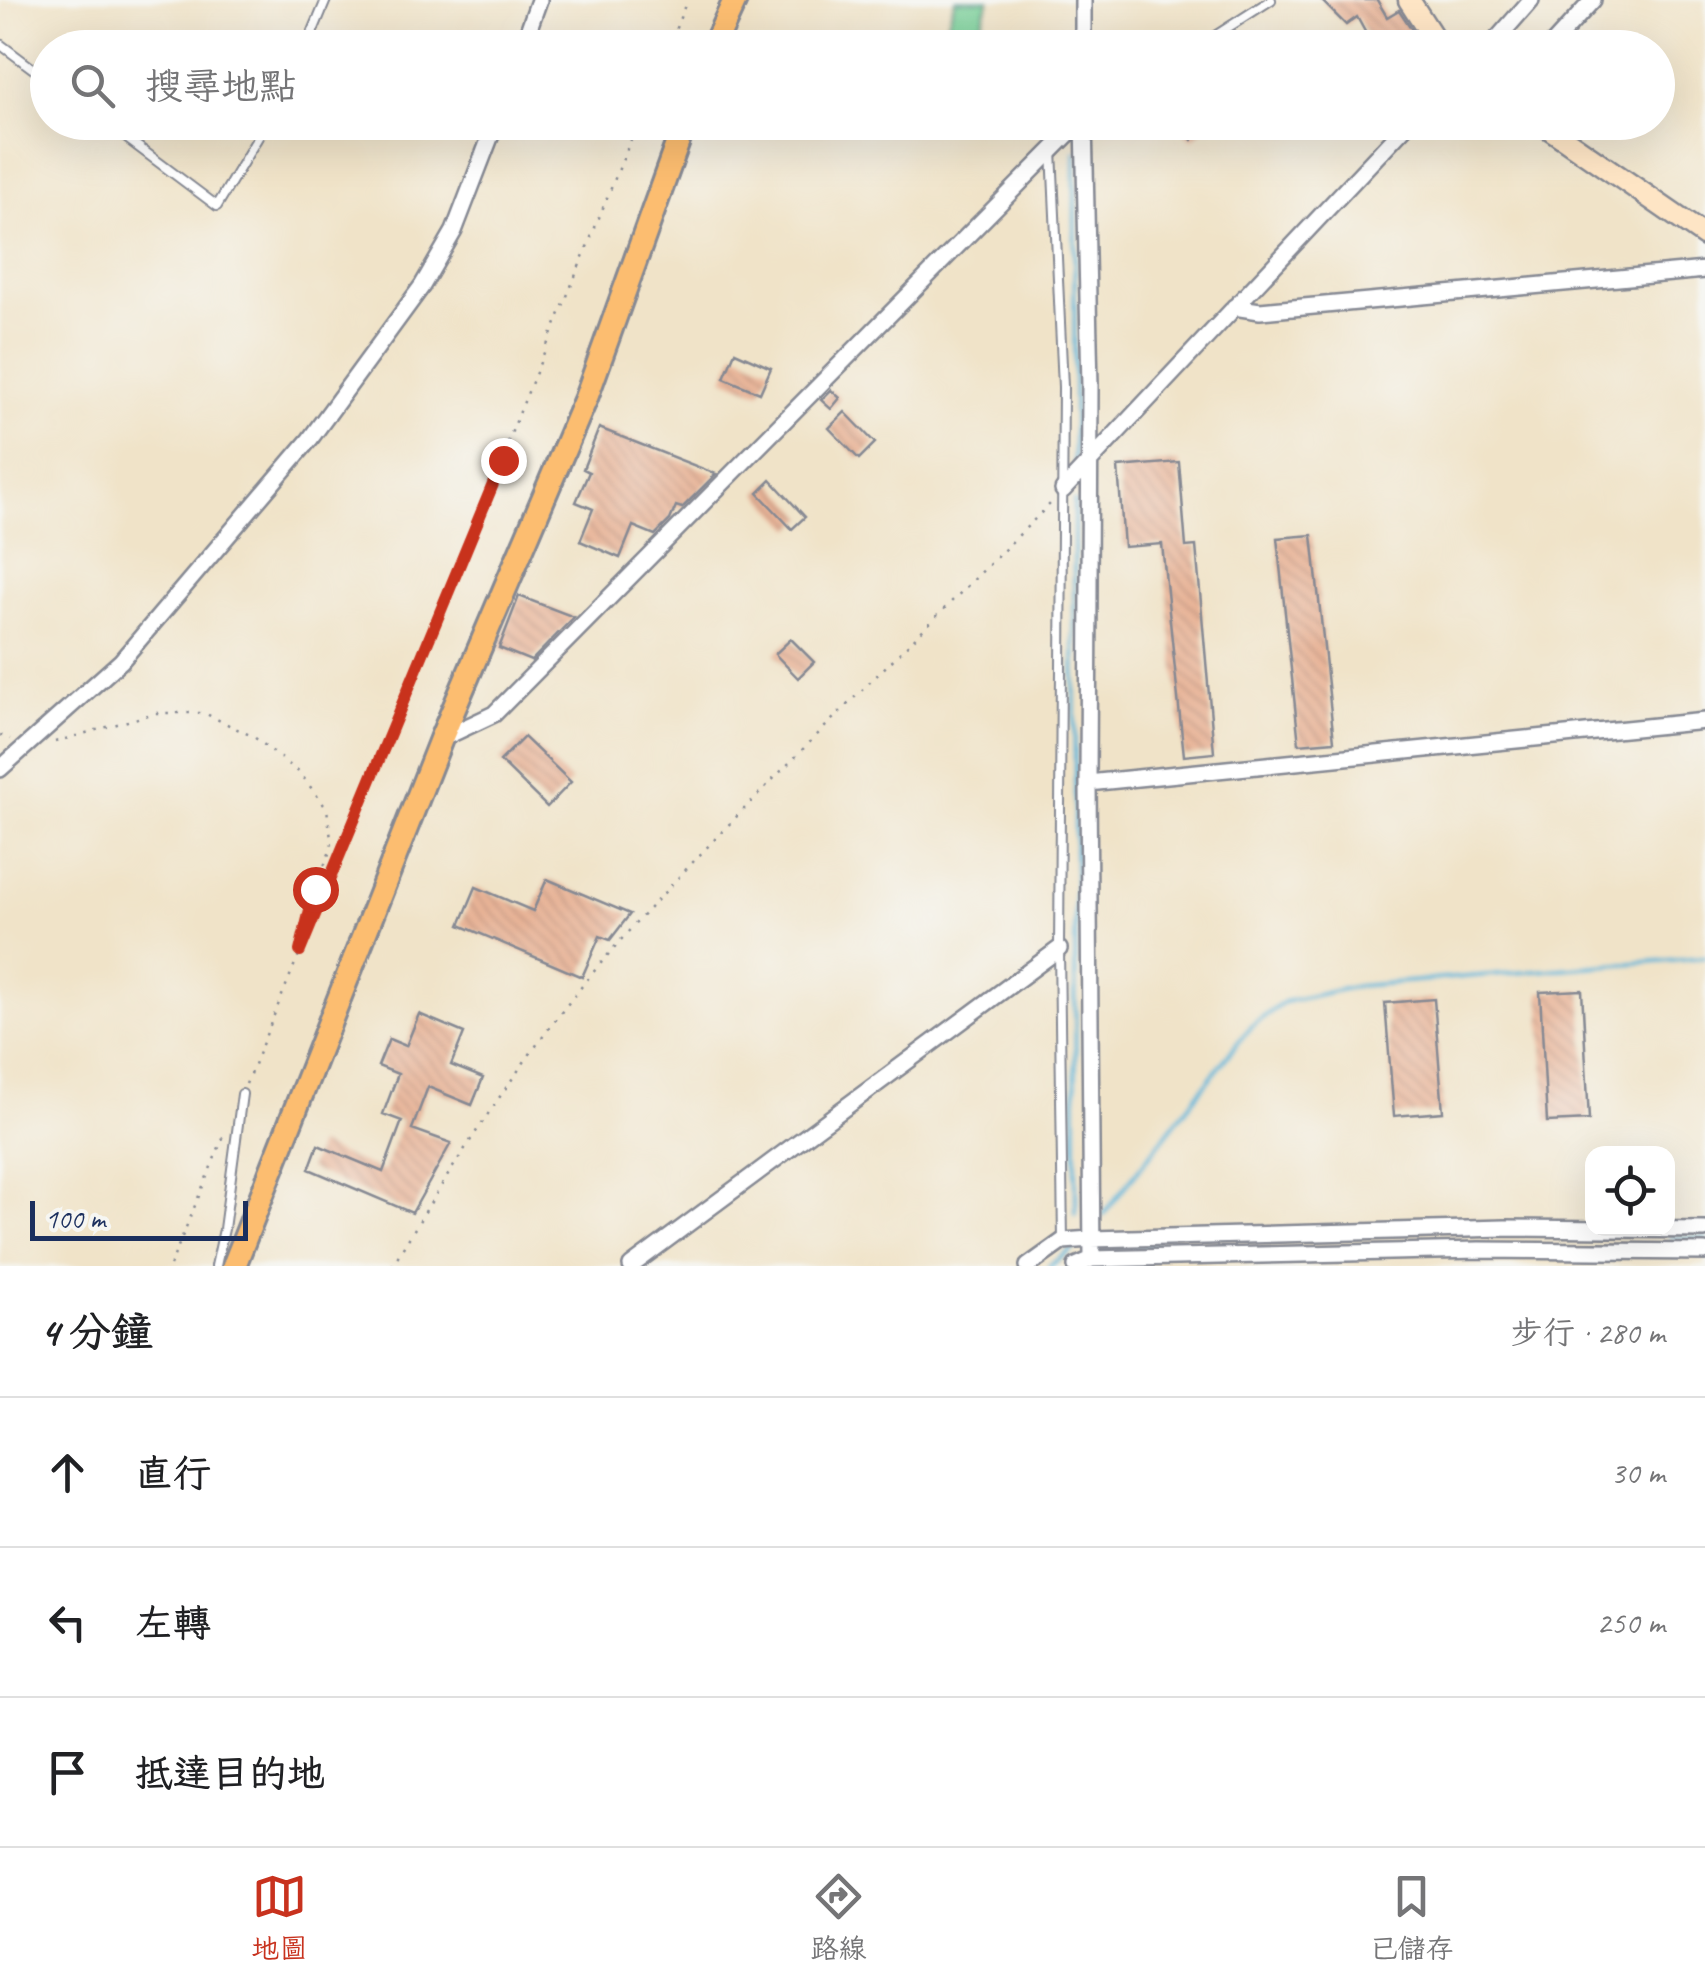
<!DOCTYPE html>
<html lang="zh-TW">
<meta charset="utf-8">
<style>
:root{--surface:#fff;--page:#f2f2f2;--text:#202124;--muted:#757577;--line:#e0e0e0;--accent:#c8321e}
body{margin:0;font-family:Caveat,"LXGW WenKai TC",sans-serif;background:var(--page);color:var(--text)}
.controls{position:absolute;right:30px;bottom:30px;display:grid;overflow:hidden;border-radius:20px;box-shadow:0 10px 40px #0002}
.controls button{width:90px;height:90px;display:grid;place-items:center;padding:0;border:0;border-bottom:2px solid var(--line);background:var(--surface);color:var(--text);font:50px sans-serif}
.scale{position:absolute;left:30px;bottom:25px;width:218px;box-sizing:border-box;padding-left:10px;border:5px solid #1b2f5e;border-top:0;font-size:28px;line-height:35px;white-space:nowrap;color:#1b2f5e;-webkit-text-stroke:8px #f6f6f2;paint-order:stroke}
.stop{position:absolute;width:30px;height:30px;margin:-22px;border:8px solid #c8321e;border-radius:50%;background:#fff}
.stop.end{background:#c8321e;border-color:#fff;box-shadow:0 2px 10px #0008}
.list{margin:0;padding:0;list-style:none}
h2{display:flex;justify-content:space-between;align-items:center;height:130px;margin:0;padding:0 40px;font-size:42px}
h2 small{font-size:32px;font-weight:400;color:var(--muted)}
.list li{display:grid;grid-template-columns:65px 1fr auto;gap:30px;align-items:center;box-sizing:border-box;height:150px;padding:0 40px;border-top:2px solid var(--line)}
.list b{display:block;font-size:38px;white-space:nowrap}
.list em{font-size:32px;font-style:normal;color:var(--muted)}
.icon{flex:none;width:55px;height:55px;fill:none;stroke:currentColor;stroke-width:2;stroke-linecap:round;stroke-linejoin:round}
.map{position:relative;flex:none;width:1705px;height:1266px;overflow:hidden}
.search{position:absolute;background:var(--surface);box-shadow:0 10px 40px #0002;left:30px;right:30px;top:30px;height:110px;display:flex;align-items:center;gap:25px;box-sizing:border-box;padding:0 35px;border-radius:55px;color:var(--muted);font-size:38px}
.sheet{height:580px;background:var(--surface)}
nav{display:flex;justify-content:space-around;align-items:center;box-sizing:border-box;height:140px;border-top:2px solid var(--line);background:var(--surface);font-size:28px;color:var(--muted)}
nav a{display:grid;justify-items:center;gap:5px}
nav .on{color:var(--accent)}
.map>svg:first-child{display:block}
.garden{fill:#76cf96;stroke:#487f7a;stroke-width:2.5}
.lines{fill:none;stroke-linecap:round;stroke-linejoin:round}
.stream{stroke:#5bb5d9;stroke-width:4}
.building{fill:url(#building-back-hatch)}
.lane-casing{stroke:#868993;stroke-width:12}
.street-casing{stroke:#868993;stroke-width:20}
.secondary-casing{stroke:#868993;stroke-width:25}
.primary-casing{stroke:#868993;stroke-width:28}
.path{stroke:#868993;stroke-width:2.5;stroke-dasharray:2.5 8;stroke-linecap:butt}
.lane{stroke:#fff;stroke-width:8}
.street{stroke:#fff;stroke-width:15}
.secondary{stroke:#fee5c5;stroke-width:20}
.primary{stroke:#fcbd6f;stroke-width:22}
.route{stroke:#c8321e;stroke-width:12}
</style>
<div class="map">
<svg width="1705" height="1266" viewBox="0 0 1705 1266">
<defs>
<pattern id="building-back-hatch" width="6" height="6" patternUnits="userSpaceOnUse" patternTransform="scale(2.5)"><rect width="6" height="6" fill="#e8b396"/><path d="M-1 5l2 2M0 0l6 6M5-1l2 2" fill="none" stroke="#c69a84"/></pattern>
</defs>
<rect width="100%" height="100%" fill="#f6f6f2"/>
<filter id="ink" filterUnits="userSpaceOnUse"><feTurbulence type="fractalNoise" baseFrequency=".01" numOctaves="2"/><feDisplacementMap in="SourceGraphic" scale="20" xChannelSelector="R" yChannelSelector="G"/><feConvolveMatrix kernelMatrix="1 2 1 2 8 2 1 2 1" color-interpolation-filters="sRGB"/></filter>
<filter id="wash" filterUnits="userSpaceOnUse"><feTurbulence type="fractalNoise" baseFrequency=".0048" numOctaves="4" result="noise"/><feDisplacementMap in="SourceGraphic" scale="40" xChannelSelector="R" yChannelSelector="G"/><feGaussianBlur stdDeviation="2.25" result="paint"/><feColorMatrix in="noise" values="0 0 0 0 0 0 0 0 0 0 0 0 0 0 0 0 0 1.4 0 .05"/><feComposite in="paint" operator="in"/></filter>
<g filter="url(#wash)">
<rect width="100%" height="100%" fill="#f0e3c8"/>
<path class="garden" d="M 955,0 L 989,0 L 977,39 L 946,29 Z"/>
<g class="lines">
<path class="stream" d="M 1073,0 L 1076,38
M 1074,463 L 1075,152
M 1074,501 L 1076,1214
M 1103,1215 L 1250,1027 L 1284,1002 L 1357,986 L 1705,957
M 1670,1237 L 1705,1238
M 1108,1247 L 1191,1244
M 1049,1266 L 1076,1247"/>
</g>
<g id="blocks">
<path class="building" d="M 1321,0 L 1377,0 L 1387,17 L 1399,10 L 1419,40 L 1406,48 L 1374,48 L 1357,17 L 1346,25 Z
M 1234,33 L 1250,48 L 1233,48 L 1224,39 Z
M 1175,122 L 1210,122 L 1192,140 Z
M 735,352 L 771,368 L 760,393 L 724,378 Z
M 831,390 L 840,398 L 831,409 L 821,400 Z
M 845,412 L 875,443 L 859,459 L 829,428 Z
M 599,428 L 716,474 L 682,508 L 676,506 L 670,520 L 655,535 L 633,526 L 620,558 L 580,541 L 593,509 L 576,502 L 589,472 L 583,469 Z
M 1179,462 L 1186,547 L 1196,546 L 1214,753 L 1184,756 L 1162,544 L 1124,547 L 1118,467 Z
M 771,480 L 805,517 L 792,529 L 758,493 Z
M 1312,535 L 1334,741 L 1299,744 L 1277,538 Z
M 519,596 L 574,617 L 531,661 L 499,648 Z
M 791,639 L 814,662 L 798,678 L 775,654 Z
M 524,737 L 571,782 L 547,807 L 500,761 Z
M 547,879 L 630,914 L 610,940 L 600,936 L 582,977 L 460,925 L 476,887 L 533,911 Z
M 1582,990 L 1589,1120 L 1547,1122 L 1540,992 Z
M 1434,999 L 1443,1112 L 1394,1116 L 1385,1003 Z
M 419,1014 L 464,1033 L 451,1065 L 483,1078 L 472,1105 L 428,1087 L 412,1129 L 451,1143 L 412,1213 L 309,1169 L 318,1145 L 383,1172 L 402,1121 L 383,1114 L 398,1074 L 378,1066 L 389,1039 L 406,1046 Z"/>
</g>
</g>
<g filter="url(#ink)">
<use href="#blocks" fill-opacity="0" stroke="#868993" stroke-width="2.5"/>
<g class="lines">
<g class="lane-casing">
<path id="lane" d="M 0,44 L 48,80
M 306,48 L 326,0
M 1196,48 L 1271,0
M 105,122 L 217,206 L 267,122
M 1052,150 L 1063,387 L 1059,949 L 1063,1241
M 216,1266 L 224,1229 L 242,1094"/>
</g>
<g class="street-casing">
<path id="street" d="M 1083,0 L 1083,48
M 522,48 L 539,0
M 1489,48 L 1531,0
M 1549,48 L 1593,0
M 1084,122 L 1090,386 L 1088,783 L 1092,1259
M 1234,307 L 1260,311 L 1705,270
M 1063,490 L 1409,122
M 441,739 L 494,714 L 1080,122
M 0,769 L 121,661 L 310,439 L 422,286 L 454,231 L 496,122
M 1088,783 L 1705,721
M 631,1266 L 1059,949
M 1028,1266 L 1063,1241 L 1091,1239 L 1505,1228 L 1705,1230
M 1076,1266 L 1092,1259 L 1479,1250 L 1705,1252"/>
</g>
<g class="secondary-casing">
<path id="secondary" d="M 1409,0 L 1440,48
M 1540,122 L 1705,236"/>
</g>
<g class="primary-casing">
<path id="primary" d="M 713,48 L 735,0
M 234,1266 L 441,739 L 586,398 L 685,122"/>
</g>
<path class="path" d="M 668,48 L 687,0
M 0,735 L 10,739
M 55,742 L 155,713 L 204,713 L 254,737 L 300,773 L 327,809 L 332,846 L 315,889 L 303,939
M 246,1084 L 638,122
M 170,1266 L 225,1133
M 392,1266 C 464,1146 542,1026 637,922 C 770,777 913,641 1052,502"/>
<use href="#lane" class="lane"/>
<use href="#street" class="street"/>
<use href="#secondary" class="secondary"/>
<use href="#primary" class="primary"/>
</g>
</g>
<g class="lines" filter="url(#ink)">
<path class="route" d="M 315,889 L 300,951 L 503,460"/>
</g>
</svg>
<div class="controls">
<button><svg class="icon" aria-label="locate" viewBox="0 0 24 24"><circle cx="12" cy="12" r="6"/><path d="M12 2v4M12 18v4M2 12h4M18 12h4"/></svg></button>
</div>
<div class="scale">100 m</div>
<div class="stop" style="left:315px;top:889px"></div>
<div class="stop end" style="left:503px;top:460px"></div>
<div class="search"><svg class="icon" aria-label="search" viewBox="0 0 24 24"><circle cx="10" cy="10" r="6"/><path d="M15 15l6 6"/></svg>搜尋地點</div>
</div>
<section class="sheet">
<h2>4 分鐘<small>步行 · 280 m</small></h2>
<ul class="list">
<li><svg class="icon" aria-label="ahead" viewBox="0 0 24 24"><path d="M12 20V5M6 11l6-6 6 6"/></svg><div><b>直行</b></div><em>30 m</em></li>
<li><svg class="icon" aria-label="left" viewBox="0 0 24 24"><path d="M17 20v-9H6M10 6l-5 5 5 5"/></svg><div><b>左轉</b></div><em>250 m</em></li>
<li><svg class="icon" aria-label="arrive" viewBox="0 0 24 24"><path d="M6 21V4h12l-3 4 3 4H6"/></svg><div><b>抵達目的地</b></div></li>
</ul>
</section>
<nav>
<a class="on"><svg class="icon" aria-label="map" viewBox="0 0 24 24"><path d="M3 6l6-2 6 2 6-2v14l-6 2-6-2-6 2zM9 4v14M15 6v14"/></svg>地圖</a>
<a><svg class="icon" aria-label="directions" viewBox="0 0 24 24"><path d="M12 3l9 9-9 9-9-9zM9 14v-3h6M13 9l2 2-2 2"/></svg>路線</a>
<a><svg class="icon" aria-label="saved" viewBox="0 0 24 24"><path d="M7 4h10v16l-5-4-5 4z"/></svg>已儲存</a>
</nav>
